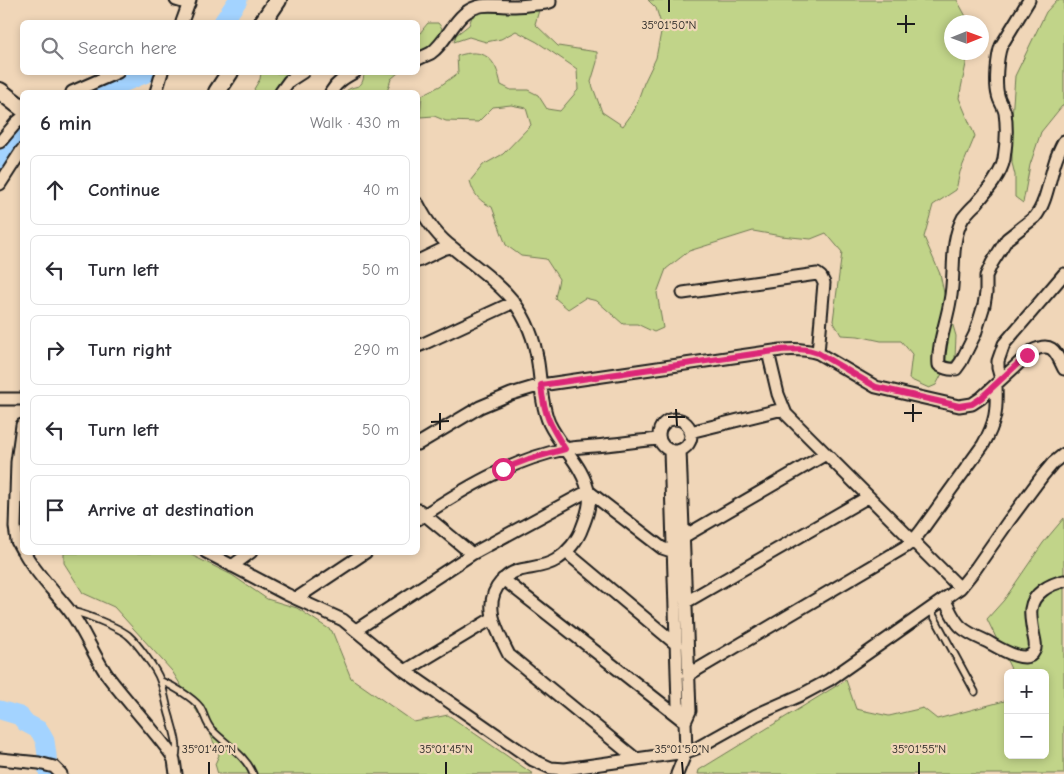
<!DOCTYPE html>
<meta charset="utf-8">
<style>
:root{--surface:#fff;--page:#f2f2f3;--text:#2b2b33;--muted:#7c7c81;--line:#e1e1e2}
body{margin:0;font-family:"Comic Neue",sans-serif;background:var(--page);color:var(--text)}
.controls{position:absolute;right:15px;bottom:15px;display:grid;overflow:hidden;border-radius:8px;box-shadow:0 2px 8px #0003}
.controls button{width:45px;height:45px;display:grid;place-items:center;padding:0;border:0;border-bottom:1px solid var(--line);background:var(--surface);color:var(--text);font:25px sans-serif}
.compass{position:absolute;left:944px;top:15px;width:45px;height:45px;border-radius:50%;background:var(--surface);box-shadow:0 2px 8px #0003;rotate:89deg}
.stop{position:absolute;width:15px;height:15px;margin:-11px;border:4px solid #db2777;border-radius:50%;background:#fff}
.stop.end{background:#db2777;border-color:#fff;box-shadow:0 1px 5px #0008}
.list{margin:0;padding:0;list-style:none}
h2{display:flex;justify-content:space-between;align-items:center;height:65px;margin:0;padding:0 20px;font-size:21px}
h2 small{font-size:16px;font-weight:400;color:var(--muted)}
.list li{display:grid;grid-template-columns:32px 1fr auto;gap:15px;align-items:center;box-sizing:border-box;height:70px;margin:0 10px 10px;padding:0 10px;border:1px solid var(--line);border-radius:8px}
.list b{display:block;font-size:19px;white-space:nowrap}
.list em{font-size:16px;font-style:normal;color:var(--muted)}
.icon{flex:none;width:28px;height:28px;fill:none;stroke:currentColor;stroke-width:2;stroke-linecap:round;stroke-linejoin:round}
.map{position:relative;flex:none;width:1064px;height:774px;overflow:hidden}
.search{position:absolute;background:var(--surface);box-shadow:0 2px 8px #0003;left:20px;top:20px;width:400px;height:55px;display:flex;align-items:center;gap:12px;box-sizing:border-box;padding:0 18px;border-radius:8px;color:var(--muted);font-size:19px}
.panel{position:absolute;background:var(--surface);box-shadow:0 2px 8px #0003;left:20px;top:90px;width:400px;height:465px;border-radius:8px}
.map>svg:first-child{display:block}
.green{fill:#c1d489;stroke:#6e7852}
.lines{fill:none;stroke-linecap:round;stroke-linejoin:round}
.river{stroke:#a3d3ff;stroke-width:19}
.lane-casing{stroke:#1c1c1c;stroke-width:9}
.street-casing{stroke:#1c1c1c;stroke-width:15}
.secondary-casing{stroke:#1c1c1c;stroke-width:20}
.lane{stroke:#f0d6b8;stroke-width:5.5}
.street{stroke:#f0d6b8;stroke-width:11}
.secondary{stroke:#f0d6b8;stroke-width:16}
.route{stroke:#db2777;stroke-width:6}
.ticks{fill:none;stroke:#1c1c1c;stroke-width:2}
.ticks-label{font-size:12px;text-anchor:middle;fill:#1c1c1c;stroke:#f0d6b8;stroke-width:4.5;stroke-linejoin:round;paint-order:stroke}
</style>
<div class="map">
<svg width="1064" height="774" viewBox="0 0 1064 774">
<rect width="100%" height="100%" fill="#f0d6b8"/>
<filter id="ink" filterUnits="userSpaceOnUse"><feTurbulence type="fractalNoise" baseFrequency=".02" numOctaves="2"/><feDisplacementMap in="SourceGraphic" scale="10" xChannelSelector="R" yChannelSelector="G"/><feConvolveMatrix kernelMatrix="1 2 1 2 8 2 1 2 1" color-interpolation-filters="sRGB"/></filter>
<g filter="url(#ink)">
<path class="green" d="M 478,0 L 542,0 L 535,24 L 558,46 L 597,52 L 597,62 L 591,82 L 602,112 L 623,126 L 634,111 L 644,83 L 656,58 L 662,27 L 656,8 L 648,0 L 957,0 L 969,22 L 952,22 L 952,52 L 967,53 L 966,64 L 959,98 L 975,136 L 960,172 L 956,190 L 933,205 L 924,237 L 940,274 L 945,298 L 956,336 L 955,358 L 943,372 L 936,385 L 929,388 L 909,379 L 912,354 L 901,341 L 881,341 L 858,336 L 841,335 L 833,321 L 842,252 L 826,233 L 811,239 L 781,236 L 753,231 L 689,251 L 666,269 L 657,293 L 663,328 L 654,332 L 637,324 L 623,324 L 597,301 L 585,298 L 568,309 L 555,298 L 559,279 L 546,259 L 521,256 L 506,245 L 492,207 C 479,201 474,195 470,181 L 483,165 L 503,154 L 531,125 L 526,108 L 511,105 L 493,107 L 478,122 L 446,121 L 434,116 L 420,117 L 422,95 L 440,86 L 458,73 L 457,56 C 484,47 496,58 501,85 L 511,90 L 528,90 L 538,95 L 547,109 L 560,111 L 578,90 L 577,69 L 537,42 L 516,31 L 501,39 L 486,42 L 469,37 L 454,42 L 456,35 L 469,25 Z
M 1057,0 L 1064,0 L 1064,106 L 1062,106 L 1041,132 L 1030,165 L 1023,203 L 1015,197 L 1015,175 L 1012,163 L 1012,118 L 1015,76 L 1046,12 Z
M 428,23 L 438,23 L 442,28 C 437,43 432,49 418,55 C 418,37 416,37 428,23 Z
M 261,73 L 289,73 L 285,81 L 278,92 L 256,92 L 254,89 L 260,79 Z
M 364,73 L 364,72 L 398,73 L 391,79 L 387,92 L 345,92 C 354,83 363,92 364,73 Z
M 1064,518 L 1064,774 L 698,774 L 699,770 L 846,680 L 856,709 L 889,716 L 923,708 L 937,719 L 1008,700 L 1008,755 L 1045,755 L 1045,673 L 1013,673 L 987,619 L 1004,600 L 1043,543 Z
M 64,553 L 187,553 L 232,575 L 267,599 L 297,608 L 332,631 L 351,678 L 414,722 L 448,715 L 533,774 L 218,774 L 215,764 L 219,755 L 209,731 L 172,671 L 114,607 L 83,593 L 64,563 Z"/>
<g class="lines">
<path class="river" d="M 223,22 L 238,0
M 101,92 L 149,72
M 0,165 L 11,148 L 22,136
M 0,710 L 20,716 L 26,723 L 39,730 L 45,741 L 47,755 L 48,772 L 50,774"/>
<g class="lane-casing">
<path id="lane" d="M 930,609 L 975,692
M 72,612 C 82,612 122,629 129,636 C 137,643 157,670 160,680 C 165,692 166,705 170,717 C 173,730 180,746 175,759
M 161,681 C 173,686 192,697 200,707 C 205,715 206,725 213,731 C 227,745 246,756 253,774"/>
</g>
<g class="street-casing">
<path id="street" d="M 176,0 L 189,4
M 1029,0 L 1001,46 C 997,57 995,84 998,95 C 999,101 1004,107 1005,113 C 1007,126 1006,146 1004,159 C 1001,175 987,191 976,204 C 971,208 967,213 963,218 C 949,244 956,273 950,301 C 947,321 937,345 939,365 C 944,368 951,370 956,369 L 961,362 L 975,334 L 984,305 L 986,293 L 986,276 L 992,263 L 1007,239 L 1035,217 C 1047,203 1050,174 1057,156 C 1059,151 1061,146 1064,141
M 182,22 L 190,0
M 418,59 C 422,57 427,55 431,53 C 445,43 451,25 464,14 C 481,0 496,7 515,6 C 525,6 536,4 546,3 L 550,2 L 550,0
M 72,92 L 118,72
M 156,92 L 162,72
M 281,92 L 289,81 L 303,72
M 331,92 C 337,82 344,78 355,72
M 0,142 L 16,123 L 22,118
M 0,184 L 22,150
M 418,204 C 426,220 438,237 453,248 C 473,265 496,280 513,301 C 526,318 535,341 538,363 C 541,383 541,404 549,423 C 561,448 584,466 589,495 C 591,505 586,518 582,528 C 578,540 567,553 556,560 C 545,567 532,567 520,570 C 512,572 506,576 501,582 C 481,604 498,633 509,655 L 636,759
M 418,261 L 443,249 L 451,247
M 683,293 L 817,274 L 821,277 L 824,283 L 818,353
M 418,346 L 423,344 L 514,302
M 768,352 L 778,394 L 786,414 L 960,588
M 1001,379 L 998,368 L 998,361 L 1004,344 L 1064,274
M 0,399 L 22,399
M659 435a16 16 0 1 1 32 0a16 16 0 1 1-32 0Z
M 22,425 L 17,462 L 15,527 L 17,541 L 22,550
M 690,432 L 783,409
M 418,444 L 480,407 L 511,394 L 541,385 L 781,350 C 795,349 805,349 818,353 L 876,387 L 959,406 L 972,404 L 981,398 L 1032,351 C 1053,340 1056,353 1064,369
M 670,450 L 678,704 L 685,722 L 686,752 L 677,774
M 680,450 L 690,711 L 685,722
M 419,510 L 472,554
M 418,519 C 463,489 511,460 565,449 C 575,447 585,447 595,446 C 616,444 638,441 659,439
M 678,540 L 826,454
M 24,552 C 36,574 54,591 69,610 C 85,631 94,658 110,679 C 130,705 152,728 171,754 L 174,760 L 176,774
M 206,552 L 286,594 L 343,620 L 405,671 L 533,760 L 551,768 L 565,769 L 686,752 L 697,748 L 756,715 L 801,695 L 829,680 L 960,588 L 976,568 L 1008,522 L 1043,475 L 1053,463 L 1064,454
M 566,552 L 677,645
M 232,566 L 251,552
M 503,579 L 685,722
M 297,598 L 366,552
M 944,599 C 949,608 953,619 960,626 C 967,633 977,637 986,641 C 996,646 1027,667 1034,651 C 1037,646 1034,638 1033,632 C 1032,624 1030,617 1031,609 C 1033,593 1050,584 1064,581
M 686,602 L 868,497
M 356,630 L 472,554 L 588,491 L 662,548 L 674,552
M 405,671 L 493,618
M 688,675 L 905,547 L 913,541 L 921,531 L 983,445 C 996,422 997,411 996,385
M 0,759 L 39,763 L 54,767 L 61,774"/>
</g>
<g class="secondary-casing">
<path id="secondary" d="M 263,22 L 278,0
M 0,91 L 22,108
M 217,92 L 230,72"/>
</g>
<use href="#lane" class="lane"/>
<use href="#street" class="street"/>
<use href="#secondary" class="secondary"/>
</g>
</g>
<g class="lines" filter="url(#ink)">
<path class="route" d="M 503,469 L 529,459 L 565,449 C 550,425 544,415 541,385 L 781,350 C 795,349 805,348 818,353 L 876,387 L 959,406 L 972,404 L 981,398 L 1027,355"/>
</g>
<path class="ticks" d="M 669,0 L 669,12M 906,15 L 906,33M 897,24 L 915,24M 913,404 L 913,422M 676,409 L 677,426M 440,413 L 440,430M 904,413 L 922,413M 668,417 L 685,417M 431,422 L 449,421M 209,762 L 209,774M 446,762 L 446,774M 682,762 L 683,774M 919,762 L 919,774"/>
<g class="ticks-label">
<text x="669" y="29">35°01'50"N</text>
<text x="209" y="753">35°01'40"N</text>
<text x="446" y="753">35°01'45"N</text>
<text x="682" y="753">35°01'50"N</text>
<text x="919" y="753">35°01'55"N</text>
</g>
</svg>
<div class="controls">
<button>+</button>
<button>−</button>
</div>
<svg class="compass" viewBox="-18 -18 36 36"><path d="M0-13l5 13h-10z" fill="#e53935"/><path d="M0 13l5-13h-10z" fill="#7c7c81"/></svg>
<div class="stop" style="left:503px;top:469px"></div>
<div class="stop end" style="left:1027px;top:355px"></div>
<div class="search"><svg class="icon" aria-label="search" viewBox="0 0 24 24"><circle cx="10" cy="10" r="6"/><path d="M15 15l6 6"/></svg>Search here</div>
<section class="panel">
<h2>6 min<small>Walk · 430 m</small></h2>
<ul class="list">
<li><svg class="icon" aria-label="ahead" viewBox="0 0 24 24"><path d="M12 20V5M6 11l6-6 6 6"/></svg><div><b>Continue</b></div><em>40 m</em></li>
<li><svg class="icon" aria-label="left" viewBox="0 0 24 24"><path d="M17 20v-9H6M10 6l-5 5 5 5"/></svg><div><b>Turn left</b></div><em>50 m</em></li>
<li><svg class="icon" aria-label="right" viewBox="0 0 24 24"><path d="M7 20v-9h11M14 6l5 5-5 5"/></svg><div><b>Turn right</b></div><em>290 m</em></li>
<li><svg class="icon" aria-label="left" viewBox="0 0 24 24"><path d="M17 20v-9H6M10 6l-5 5 5 5"/></svg><div><b>Turn left</b></div><em>50 m</em></li>
<li><svg class="icon" aria-label="arrive" viewBox="0 0 24 24"><path d="M6 21V4h12l-3 4 3 4H6"/></svg><div><b>Arrive at destination</b></div></li>
</ul>
</section>
</div>
